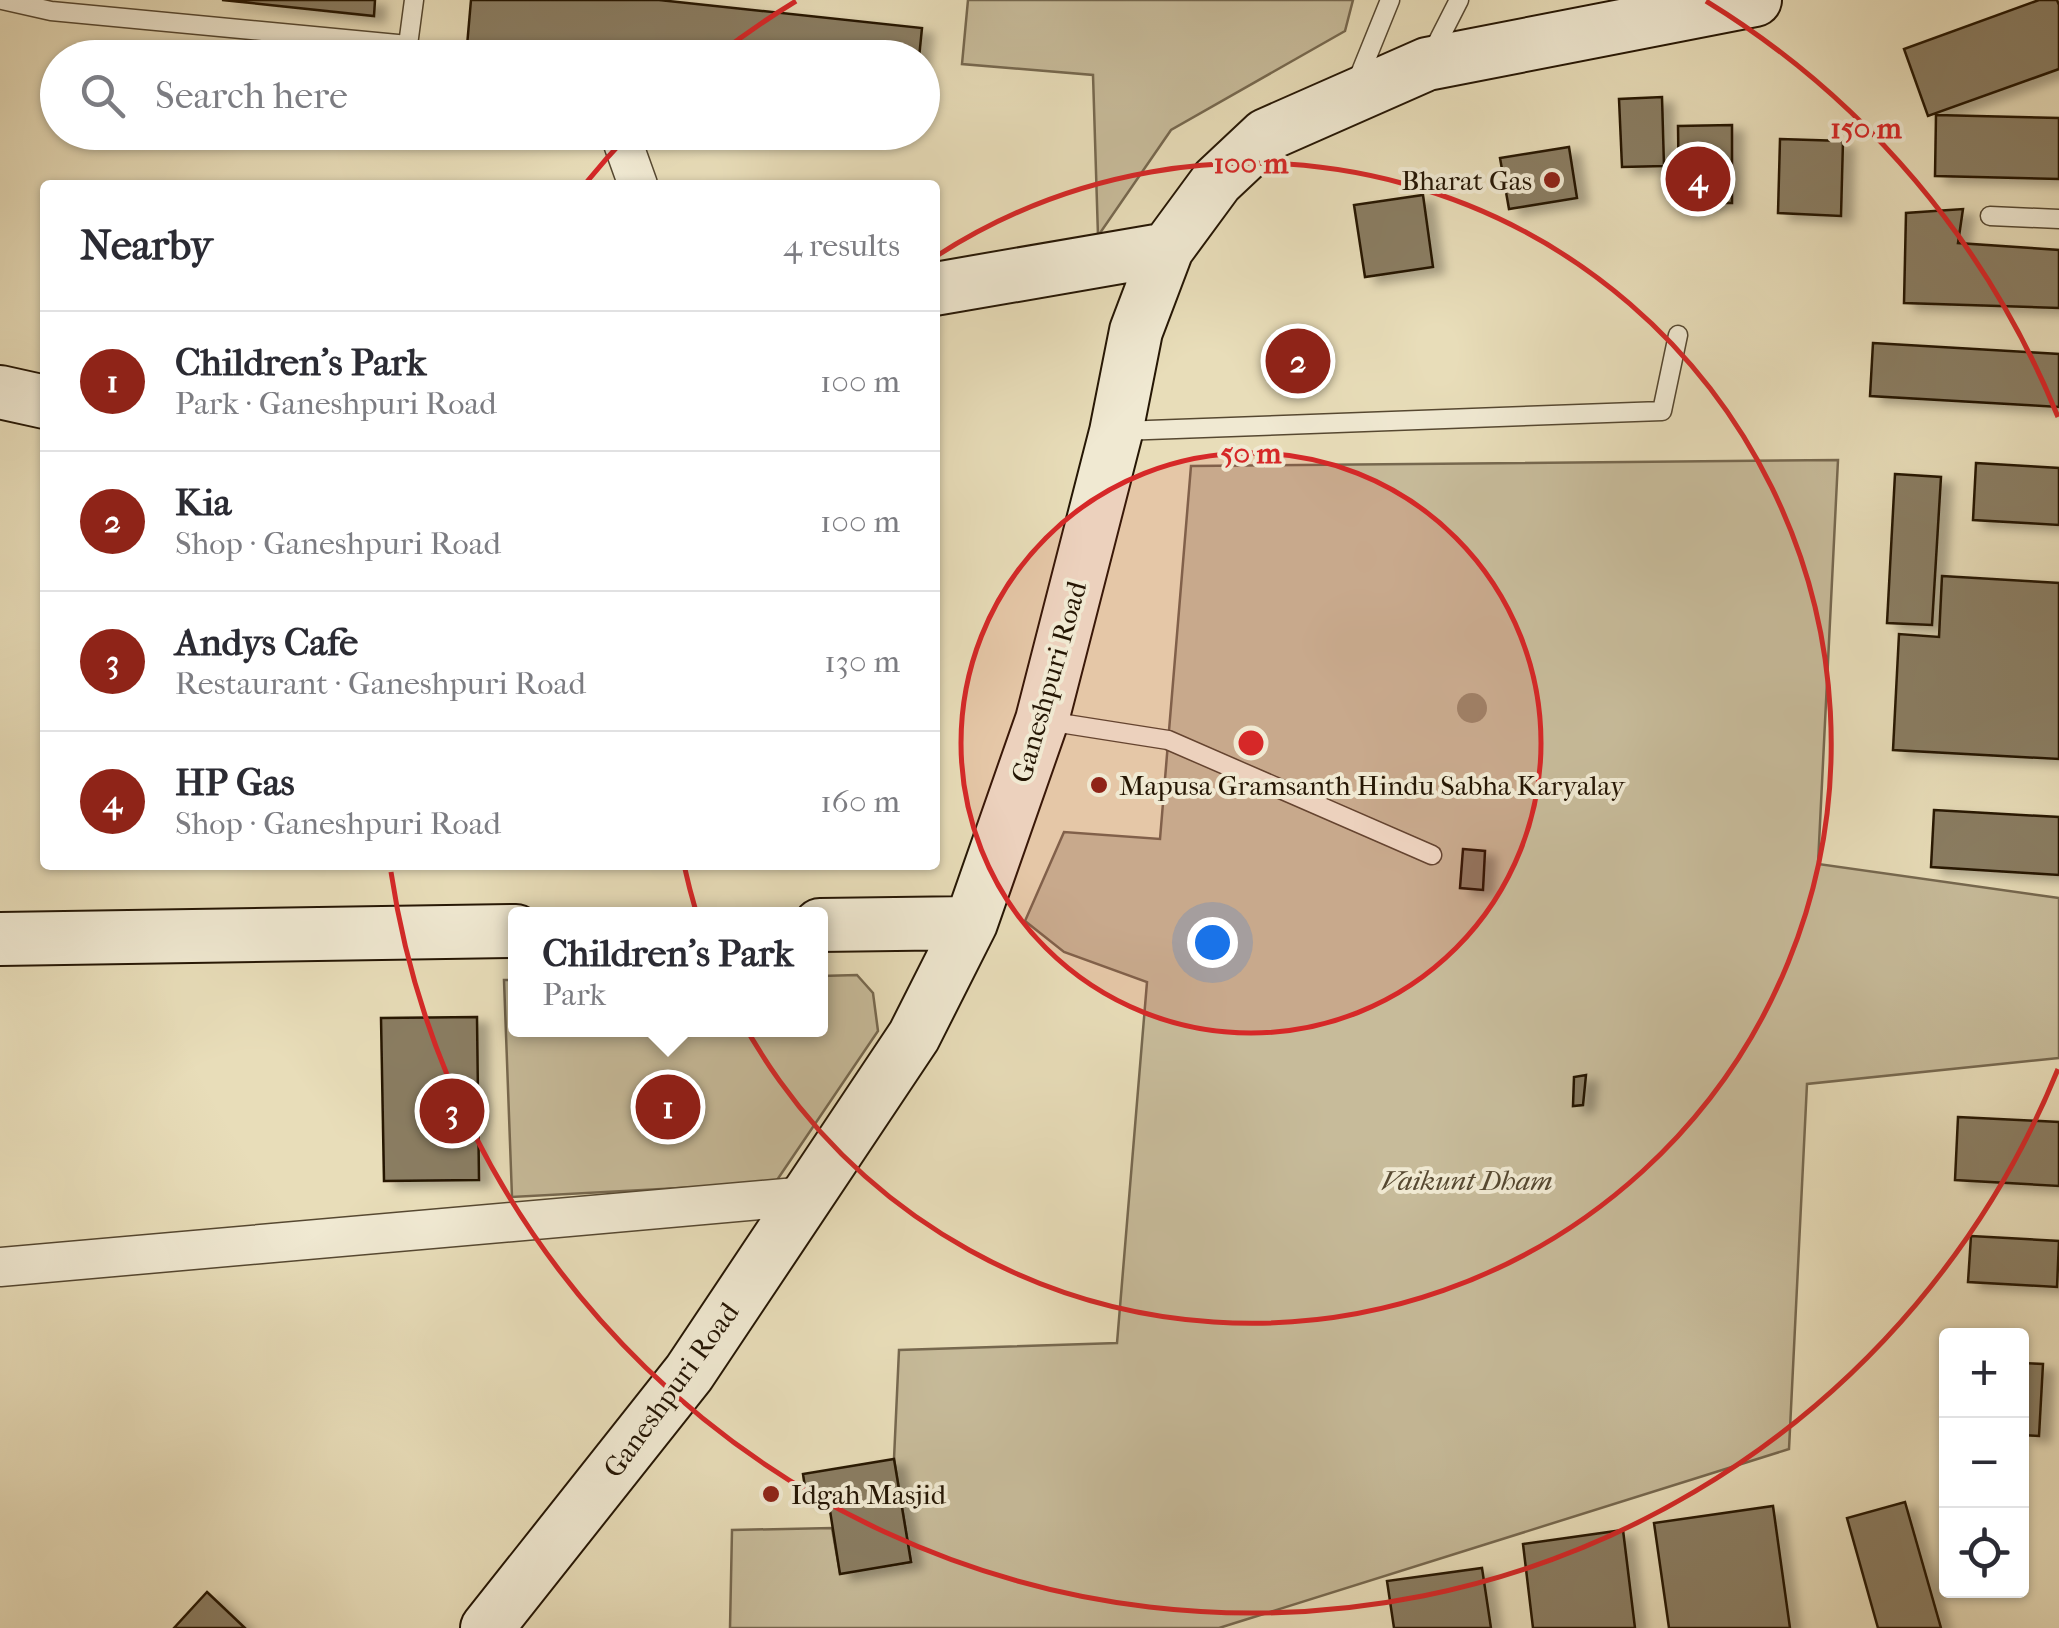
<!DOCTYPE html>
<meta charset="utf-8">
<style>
:root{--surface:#fff;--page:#f7f7f7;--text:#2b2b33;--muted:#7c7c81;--line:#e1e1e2;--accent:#8f2418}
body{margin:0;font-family:"IM FELL French Canon",serif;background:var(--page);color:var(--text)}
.controls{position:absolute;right:30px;bottom:30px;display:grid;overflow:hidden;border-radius:10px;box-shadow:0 2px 8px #0004}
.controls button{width:90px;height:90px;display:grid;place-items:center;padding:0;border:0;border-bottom:2px solid var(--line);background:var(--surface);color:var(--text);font:50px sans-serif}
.you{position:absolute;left:1212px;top:942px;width:35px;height:35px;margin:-25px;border:8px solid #fff;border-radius:50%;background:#1a73e8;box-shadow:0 0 0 15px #1a73e833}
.badge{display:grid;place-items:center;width:65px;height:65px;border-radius:50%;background:var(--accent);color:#fff;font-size:32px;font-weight:700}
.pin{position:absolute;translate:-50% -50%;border:5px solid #fff;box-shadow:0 2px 10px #0006}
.popup{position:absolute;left:508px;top:907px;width:320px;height:130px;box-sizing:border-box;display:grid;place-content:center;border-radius:10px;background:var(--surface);filter:drop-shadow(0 2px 8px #0005);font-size:32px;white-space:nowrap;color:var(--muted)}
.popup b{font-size:38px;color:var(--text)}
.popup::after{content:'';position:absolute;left:50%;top:100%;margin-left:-20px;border:20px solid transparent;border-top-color:var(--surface)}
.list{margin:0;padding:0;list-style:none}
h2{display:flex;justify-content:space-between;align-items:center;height:130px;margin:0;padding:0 40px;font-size:42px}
h2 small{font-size:32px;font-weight:400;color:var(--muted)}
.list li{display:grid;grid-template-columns:65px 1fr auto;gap:30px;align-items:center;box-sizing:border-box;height:140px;padding:0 40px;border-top:2px solid var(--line)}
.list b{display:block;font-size:38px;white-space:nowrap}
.list p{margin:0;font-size:32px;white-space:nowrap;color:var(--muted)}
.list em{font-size:32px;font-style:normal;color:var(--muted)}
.icon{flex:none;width:55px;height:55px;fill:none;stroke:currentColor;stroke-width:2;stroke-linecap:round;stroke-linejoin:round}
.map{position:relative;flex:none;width:2059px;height:1628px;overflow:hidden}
.search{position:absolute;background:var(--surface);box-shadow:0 2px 8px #0004;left:40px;top:40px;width:900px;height:110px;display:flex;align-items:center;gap:25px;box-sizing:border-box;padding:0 35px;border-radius:55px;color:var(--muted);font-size:38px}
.panel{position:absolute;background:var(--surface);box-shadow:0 2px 8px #0004;left:40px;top:180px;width:900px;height:690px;border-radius:10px}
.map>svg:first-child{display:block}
.green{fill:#c7bb9a;stroke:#76684f;stroke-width:2.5}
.building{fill:#8a7d62;stroke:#251604;stroke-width:2.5;filter:url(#shadow)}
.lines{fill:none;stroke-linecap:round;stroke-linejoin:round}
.lane-casing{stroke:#564831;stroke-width:21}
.street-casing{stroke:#564831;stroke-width:41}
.secondary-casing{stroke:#251604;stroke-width:56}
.lane{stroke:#f0e9d2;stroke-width:18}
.street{stroke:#f0e9d2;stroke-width:38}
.secondary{stroke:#f0e9d2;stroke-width:52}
.tree{fill:#988b6e}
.ring{fill:none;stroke:#d62828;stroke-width:5}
.poi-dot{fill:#8f2418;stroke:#f0e9d2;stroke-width:4}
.labels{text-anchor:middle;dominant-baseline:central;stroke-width:8;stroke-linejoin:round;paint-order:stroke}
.poi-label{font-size:28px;fill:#251604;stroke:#f0e9d2;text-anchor:start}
.street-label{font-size:28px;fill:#251604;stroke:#f0e9d2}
.park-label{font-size:28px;font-style:italic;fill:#564831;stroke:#f0e9d2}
.centre{fill:#d62828;stroke:#f0e9d2;stroke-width:5}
.ring-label{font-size:30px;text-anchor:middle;font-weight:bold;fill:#d62828;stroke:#f0e9d2;stroke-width:8;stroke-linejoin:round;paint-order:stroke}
</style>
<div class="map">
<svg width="2059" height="1628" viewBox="0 0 2059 1628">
<defs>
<filter id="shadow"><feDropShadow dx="11" dy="6" stdDeviation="5" flood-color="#0004"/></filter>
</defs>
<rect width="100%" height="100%" fill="#e8ddb9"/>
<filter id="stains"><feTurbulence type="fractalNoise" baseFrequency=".002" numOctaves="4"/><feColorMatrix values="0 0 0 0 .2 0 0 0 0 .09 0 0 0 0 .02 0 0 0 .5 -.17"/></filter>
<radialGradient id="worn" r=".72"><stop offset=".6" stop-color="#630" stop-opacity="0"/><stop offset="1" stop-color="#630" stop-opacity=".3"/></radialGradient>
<path class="green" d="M 968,0 L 1353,0 L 1345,31 L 1171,130 L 1098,236 L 1093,75 L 962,64 Z
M 1838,460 L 1818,864 L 2059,898 L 2059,1058 L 1807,1084 L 1789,1449 L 1219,1628 L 730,1628 L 732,1530 L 832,1528 L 840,1573 L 911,1562 L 894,1459 L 899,1350 L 1117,1343 L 1147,982 L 1064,952 L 1025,921 L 1064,832 L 1160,839 L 1191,466 Z
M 857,975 L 873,993 L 878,1031 L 775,1183 L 512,1197 L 504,980 L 515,980 L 516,1030 L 820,1030 L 821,976 Z"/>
<path class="building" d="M 222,0 L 375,0 L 374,16 Z
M 471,0 L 659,0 L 922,28 L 919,58 L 570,58 L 467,46 Z
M 2039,0 L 2057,0 L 2059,5 L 2059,69 L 1928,116 L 1904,49 Z
M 1662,97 L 1664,166 L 1622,167 L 1619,99 Z
M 1936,115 L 2059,118 L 2059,179 L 1935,176 Z
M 1732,125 L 1732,203 L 1679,203 L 1678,126 Z
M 1780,139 L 1843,141 L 1841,216 L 1778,213 Z
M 1569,147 L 1577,198 L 1509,209 L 1500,158 Z
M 1423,195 L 1433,267 L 1365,277 L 1354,205 Z
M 1963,209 L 1958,243 L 2059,250 L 2059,308 L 1904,303 L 1906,213 Z
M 1873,343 L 2059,354 L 2059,407 L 1870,396 Z
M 1976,463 L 2059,468 L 2059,525 L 1973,520 Z
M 1895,474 L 1941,477 L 1932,625 L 1887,623 Z
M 1942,576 L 2059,583 L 2059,759 L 1893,750 L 1899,634 L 1939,637 Z
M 1934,810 L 2059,817 L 2059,875 L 1931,867 Z
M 1463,849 L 1485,851 L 1483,890 L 1460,888 Z
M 477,1017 L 479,1180 L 384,1181 L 381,1018 Z
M 1586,1075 L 1583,1105 L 1573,1106 L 1574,1077 Z
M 1958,1117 L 2059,1122 L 2059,1186 L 1955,1180 Z
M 1971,1236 L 2059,1241 L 2057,1287 L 1968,1282 Z
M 2022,1363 L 2043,1364 L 2039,1436 L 2022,1435 Z
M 894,1459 L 911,1562 L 840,1574 L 828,1498 L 807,1501 L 803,1474 Z
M 1905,1502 L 1941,1628 L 1878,1628 L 1847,1518 Z
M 1773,1506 L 1790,1628 L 1669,1628 L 1654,1523 Z
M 1623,1530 L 1635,1628 L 1533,1628 L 1523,1544 Z
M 1482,1568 L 1491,1628 L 1394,1628 L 1387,1581 Z
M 207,1592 L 245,1628 L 174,1628 Z"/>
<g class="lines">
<g class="lane-casing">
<path id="lane" d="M 2,0 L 51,11 L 408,45
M 1431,55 L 1459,0
M 411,58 L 408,45 L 414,0
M 1356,84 L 1390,0
M 1990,216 L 2059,219
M 1121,431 L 1662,411 L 1678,335
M 1047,721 L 1168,740 L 1432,855"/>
</g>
<g class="street-casing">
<path id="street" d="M 619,132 L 638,185
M 0,1267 L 807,1196"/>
</g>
<g class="secondary-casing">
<path id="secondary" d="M 935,289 L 1167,249
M 0,392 L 45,402
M 820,925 L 971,923
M 0,939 L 516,931
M 487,1628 L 689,1373 L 914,1036 L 971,923 L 1042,720 L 1116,432 L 1136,331 L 1167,249 L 1217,181 L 1266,135 L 1427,64 L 1755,0"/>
</g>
<use href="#lane" class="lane"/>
<use href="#street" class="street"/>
<use href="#secondary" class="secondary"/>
</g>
<circle class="tree" cx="1472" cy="708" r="15"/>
<circle cx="1251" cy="743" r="290" fill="#d62828" fill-opacity=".12"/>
<g class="ring">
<circle cx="1251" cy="743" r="290"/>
<path d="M935 257A580 580 0 1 1 685 869"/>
<path d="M2058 1069A870 870 0 0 1 391 872M585 184A870 870 0 0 1 630 133M715 57A870 870 0 0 1 796 1M1706 1A870 870 0 0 1 2058 417"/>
</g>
<g class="poi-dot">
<circle cx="1552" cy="180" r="10"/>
<circle cx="1099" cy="785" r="10"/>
<circle cx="771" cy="1494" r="10"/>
</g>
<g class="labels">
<g class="poi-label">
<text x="1532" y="180" text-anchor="end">Bharat Gas</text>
<text x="1119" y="785">Mapusa Gramsanth Hindu Sabha Karyalay</text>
<text x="791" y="1494">Idgah Masjid</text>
</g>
<g class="street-label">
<text transform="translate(1049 682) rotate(-74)">Ganeshpuri Road</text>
<text transform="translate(671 1390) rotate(-54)">Ganeshpuri Road</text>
</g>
<g class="park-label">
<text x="1467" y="1180">Vaikunt Dham</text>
</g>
</g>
<circle cx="1251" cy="743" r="15" class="centre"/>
<g class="ring-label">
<text x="1866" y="138">150 m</text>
<text x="1251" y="173">100 m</text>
<text x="1251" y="463">50 m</text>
</g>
<rect width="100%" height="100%" filter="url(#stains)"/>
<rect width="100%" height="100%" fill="url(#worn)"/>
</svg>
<div class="controls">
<button>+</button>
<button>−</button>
<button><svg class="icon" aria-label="locate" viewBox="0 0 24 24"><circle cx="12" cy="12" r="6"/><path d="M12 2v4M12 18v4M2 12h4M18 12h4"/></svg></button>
</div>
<div class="you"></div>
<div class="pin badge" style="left:668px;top:1107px">1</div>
<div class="popup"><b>Children's Park</b>Park</div>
<div class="pin badge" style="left:1298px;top:361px">2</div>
<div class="pin badge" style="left:452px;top:1111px">3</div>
<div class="pin badge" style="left:1698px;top:179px">4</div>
<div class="search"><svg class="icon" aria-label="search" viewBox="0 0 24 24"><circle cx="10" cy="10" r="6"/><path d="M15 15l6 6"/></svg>Search here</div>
<section class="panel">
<h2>Nearby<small>4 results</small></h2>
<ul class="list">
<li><span class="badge">1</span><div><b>Children's Park</b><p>Park · Ganeshpuri Road</p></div><em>100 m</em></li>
<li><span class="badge">2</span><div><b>Kia</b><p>Shop · Ganeshpuri Road</p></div><em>100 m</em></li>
<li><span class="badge">3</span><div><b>Andys Cafe</b><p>Restaurant · Ganeshpuri Road</p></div><em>130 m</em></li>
<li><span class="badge">4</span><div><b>HP Gas</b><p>Shop · Ganeshpuri Road</p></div><em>160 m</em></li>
</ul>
</section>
</div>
